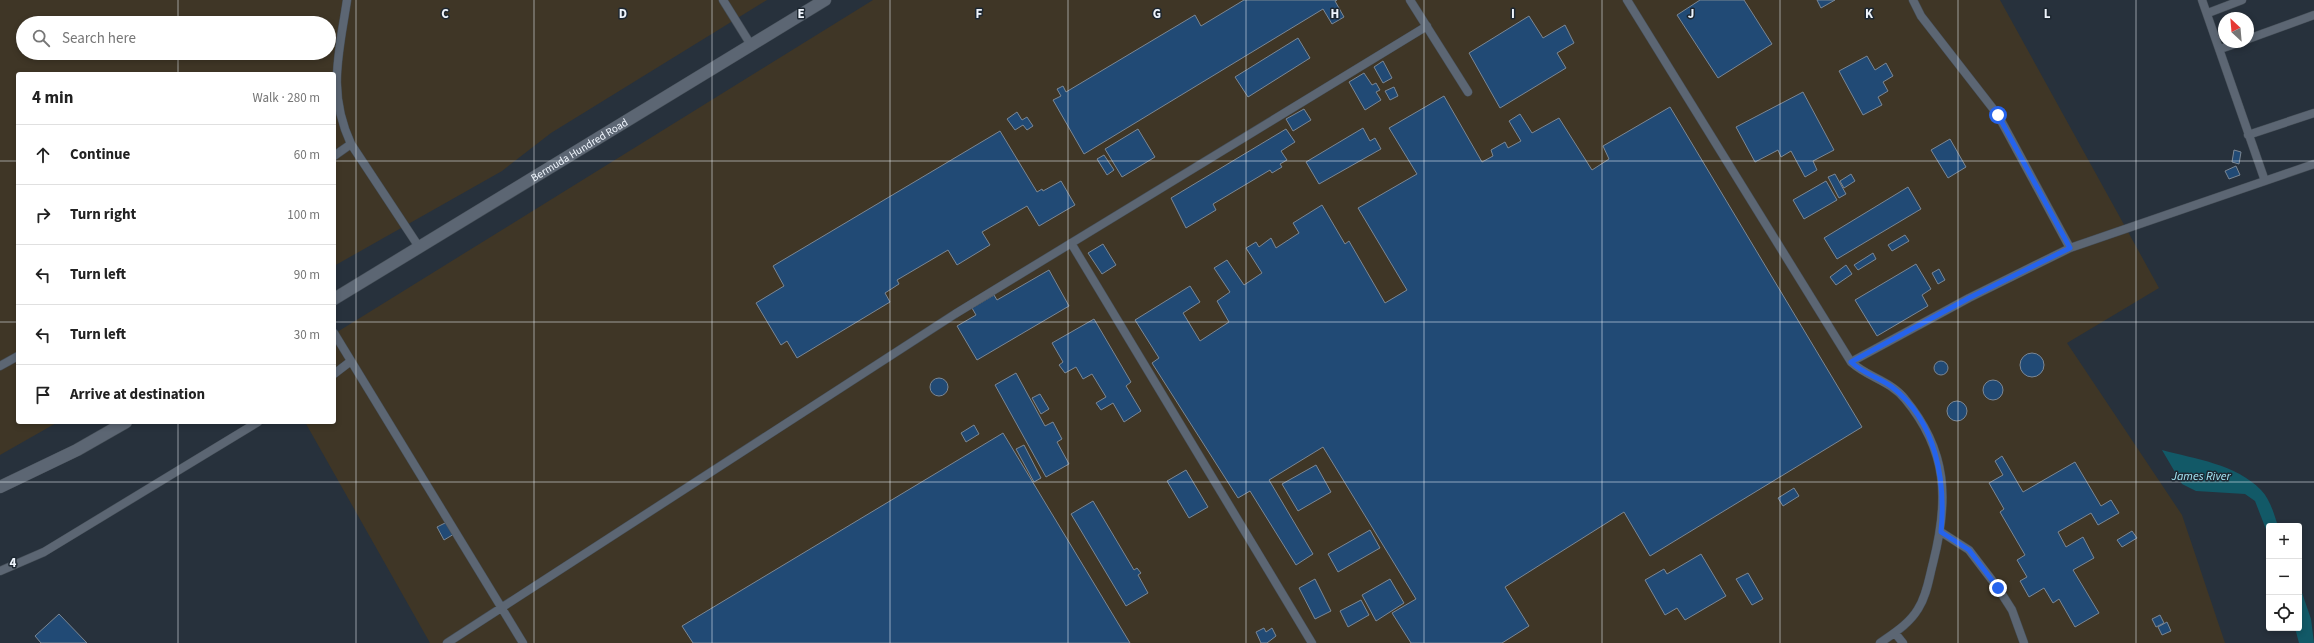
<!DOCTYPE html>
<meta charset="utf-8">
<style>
:root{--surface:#fff;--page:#f6f6f6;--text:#222;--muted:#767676;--line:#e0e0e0}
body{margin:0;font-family:"Source Sans 3",sans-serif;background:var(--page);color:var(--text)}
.controls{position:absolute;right:12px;bottom:12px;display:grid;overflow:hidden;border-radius:4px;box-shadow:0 2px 6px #0003}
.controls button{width:36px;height:36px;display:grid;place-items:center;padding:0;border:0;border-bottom:1px solid var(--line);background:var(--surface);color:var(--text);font:20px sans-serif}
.compass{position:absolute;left:2218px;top:12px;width:36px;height:36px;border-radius:50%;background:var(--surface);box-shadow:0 2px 6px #0003;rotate:334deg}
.stop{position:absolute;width:12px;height:12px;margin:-9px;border:3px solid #2563eb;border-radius:50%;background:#fff}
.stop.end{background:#2563eb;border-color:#fff;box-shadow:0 1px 4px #0008}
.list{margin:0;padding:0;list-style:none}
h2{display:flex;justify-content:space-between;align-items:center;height:52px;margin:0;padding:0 16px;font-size:17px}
h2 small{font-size:13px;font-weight:400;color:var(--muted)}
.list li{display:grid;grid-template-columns:26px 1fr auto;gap:12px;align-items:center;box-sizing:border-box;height:60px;padding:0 16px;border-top:1px solid var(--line)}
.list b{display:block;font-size:15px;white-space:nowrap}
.list em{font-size:13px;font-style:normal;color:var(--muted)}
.icon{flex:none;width:22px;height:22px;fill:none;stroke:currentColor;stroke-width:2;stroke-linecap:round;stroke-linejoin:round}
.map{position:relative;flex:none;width:2314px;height:643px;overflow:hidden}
.search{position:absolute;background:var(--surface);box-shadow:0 2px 6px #0003;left:16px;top:16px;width:320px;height:44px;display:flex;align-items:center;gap:10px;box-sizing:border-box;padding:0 14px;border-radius:22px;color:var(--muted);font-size:15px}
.panel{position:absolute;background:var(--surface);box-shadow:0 2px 6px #0003;left:16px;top:72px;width:320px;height:352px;border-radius:4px}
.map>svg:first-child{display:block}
.industrial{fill:#3f3626;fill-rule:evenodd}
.water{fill:#125967}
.building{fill:#214a75;stroke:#7b8794}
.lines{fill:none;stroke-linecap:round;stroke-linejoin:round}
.lane-casing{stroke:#454e57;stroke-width:9}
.secondary-casing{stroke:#454e57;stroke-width:13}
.lane{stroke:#5c6673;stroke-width:8}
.secondary{stroke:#5c6673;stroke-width:12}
.route{stroke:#2563eb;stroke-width:5}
.grid{fill:none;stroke:#eef4fc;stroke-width:1;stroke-opacity:0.55}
.labels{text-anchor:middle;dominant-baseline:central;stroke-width:3;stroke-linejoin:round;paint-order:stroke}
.street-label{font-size:11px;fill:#eef4fc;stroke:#1d2731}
.water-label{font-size:12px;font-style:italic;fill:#a7eaf9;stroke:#1d2731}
.grid-label{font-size:13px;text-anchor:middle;font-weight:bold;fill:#eef4fc;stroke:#1d2731;stroke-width:3;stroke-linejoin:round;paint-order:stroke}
</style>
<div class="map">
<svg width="2314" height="643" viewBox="0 0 2314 643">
<rect width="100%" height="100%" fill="#27313c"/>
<path class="industrial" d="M 0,0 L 767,0 L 551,133 L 502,171 L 334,266 L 334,74 L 18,74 L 18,422 L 58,422 L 0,455 ZM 23,23 L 329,23 L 329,53 L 23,53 Z
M 873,0 L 2000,0 L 2159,288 L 2067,343 L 2182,515 L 2225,643 L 430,643 L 305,422 L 334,422 L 334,334 Z"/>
<path class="water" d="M 2162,450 C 2195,459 2236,464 2261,490 C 2270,499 2274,514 2278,526 L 2269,526 L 2269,537 L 2255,501 L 2245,494 L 2196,491 L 2182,484 Z
M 2299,584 L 2311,619 L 2314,643 L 2299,643 L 2295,628 L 2299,628 Z"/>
<path class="building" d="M 1244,0 L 1337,0 L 1335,1 L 1344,17 L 1332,24 L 1323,9 L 1084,154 L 1053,100 L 1061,96 L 1057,89 L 1063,86 L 1066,92 L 1195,15 L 1201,26 Z
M 1700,0 L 1744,0 L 1772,44 L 1718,78 L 1677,15 Z
M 1817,0 L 1835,0 L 1821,8 Z
M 1529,16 L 1543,38 L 1565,25 L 1574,43 L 1557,53 L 1566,68 L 1500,108 L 1469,53 Z
M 1298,38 L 1310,58 L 1248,97 L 1235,77 Z
M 1867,56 L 1875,70 L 1886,63 L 1893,76 L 1883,82 L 1888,91 L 1878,97 L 1882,105 L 1863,115 L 1839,71 Z
M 1383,61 L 1392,78 L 1383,83 L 1374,67 Z
M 1364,73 L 1372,85 L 1376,83 L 1380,90 L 1376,92 L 1381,100 L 1365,110 L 1349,82 Z
M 1394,87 L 1398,96 L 1390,100 L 1385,91 Z
M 1803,92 L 1834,150 L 1813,161 L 1817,170 L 1805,177 L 1791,151 L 1781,157 L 1778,150 L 1755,162 L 1736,127 Z
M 1444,96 L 1482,162 L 1493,156 L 1491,150 L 1505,142 L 1508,148 L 1521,141 L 1509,121 L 1520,114 L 1532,133 L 1559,118 L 1592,170 L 1609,159 L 1603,146 L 1670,107 L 1862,427 L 1650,556 L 1624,512 L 1505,587 L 1529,626 L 1502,643 L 1411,643 L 1392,613 L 1416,599 L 1323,447 L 1269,480 L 1313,554 L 1296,565 L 1250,491 L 1238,498 L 1152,363 L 1159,358 L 1135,320 L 1190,286 L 1200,302 L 1183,313 L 1200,341 L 1229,322 L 1217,301 L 1230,292 L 1214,268 L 1227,260 L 1244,285 L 1262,273 L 1246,248 L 1256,242 L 1259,247 L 1271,238 L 1276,248 L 1299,233 L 1293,223 L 1322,205 L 1345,244 L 1349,241 L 1385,303 L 1407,290 L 1358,208 L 1417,174 L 1389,128 Z
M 1304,109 L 1311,120 L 1293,131 L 1286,119 Z
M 1017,112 L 1022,120 L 1027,117 L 1033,126 L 1027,130 L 1023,125 L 1015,130 L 1007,119 Z
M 1363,128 L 1370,141 L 1375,138 L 1381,149 L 1319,184 L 1306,162 Z
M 1138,129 L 1155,157 L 1122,177 L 1105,149 Z
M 1286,129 L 1295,142 L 1281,151 L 1287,160 L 1280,164 L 1282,167 L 1272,173 L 1270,170 L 1213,204 L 1216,210 L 1186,228 L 1171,198 Z
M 1000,131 L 1037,192 L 1042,189 L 1043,191 L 1061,181 L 1075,205 L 1039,226 L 1027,206 L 982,232 L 990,245 L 957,265 L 948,250 L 897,280 L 899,284 L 885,293 L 890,302 L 797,358 L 787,341 L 781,345 L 756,303 L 784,286 L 773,266 Z
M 1950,139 L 1966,167 L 1948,178 L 1931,150 Z
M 2234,150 L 2241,152 L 2239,164 L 2232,162 Z
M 1104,155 L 1114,170 L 1107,175 L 1097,159 Z
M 2236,166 L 2240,175 L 2229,179 L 2225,171 Z
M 1835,174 L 1846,194 L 1839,198 L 1828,177 Z
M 1851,174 L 1855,181 L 1844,188 L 1840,181 Z
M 1826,181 L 1837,200 L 1804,219 L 1793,200 Z
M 1908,187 L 1921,209 L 1837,259 L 1824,238 Z
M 1905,235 L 1909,241 L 1892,251 L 1888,245 Z
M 1103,244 L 1116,265 L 1102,274 L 1088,253 Z
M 1873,253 L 1876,259 L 1858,270 L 1854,265 Z
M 1916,264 L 1931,289 L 1922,295 L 1928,306 L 1877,336 L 1855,300 Z
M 1846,265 L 1852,274 L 1836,285 L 1830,277 Z
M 1939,269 L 1945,280 L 1938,284 L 1932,273 Z
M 1049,270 L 1069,306 L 977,360 L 957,326 L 976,315 L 972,308 L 994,295 L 997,300 Z
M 1094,319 L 1131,382 L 1126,386 L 1141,411 L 1124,422 L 1113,403 L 1101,410 L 1096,403 L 1106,397 L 1092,374 L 1083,379 L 1076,367 L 1065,373 L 1059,365 L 1063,362 L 1052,343 Z
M2020 365a12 12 0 1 1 24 0a12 12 0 1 1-24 0Z
M1934 368a7 7 0 1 1 14 0a7 7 0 1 1-14 0Z
M 1016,373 L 1045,426 L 1053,422 L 1062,439 L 1057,442 L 1069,464 L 1046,477 L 995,385 Z
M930 387a9 9 0 1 1 18 0a9 9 0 1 1-18 0Z
M1983 390a10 10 0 1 1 20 0a10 10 0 1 1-20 0Z
M 1040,394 L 1049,409 L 1041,414 L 1032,398 Z
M1947 411a10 10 0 1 1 20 0a10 10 0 1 1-20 0Z
M 974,425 L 979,434 L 966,442 L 961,433 Z
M 1003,433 L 1130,643 L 693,643 L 682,626 Z
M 1024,445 L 1041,478 L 1034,482 L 1016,449 Z
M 2002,456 L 2023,492 L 2075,462 L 2101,506 L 2111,500 L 2119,513 L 2098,525 L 2091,513 L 2058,532 L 2066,547 L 2083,537 L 2094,558 L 2073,570 L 2099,613 L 2075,627 L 2059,599 L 2053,603 L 2044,588 L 2029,597 L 2020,581 L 2027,577 L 2017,560 L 2025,555 L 2000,512 L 2004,509 L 1989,483 L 2003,475 L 1995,461 Z
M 1316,465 L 1331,492 L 1298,511 L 1282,484 Z
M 1186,470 L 1208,507 L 1189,518 L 1167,481 Z
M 1794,488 L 1799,496 L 1783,506 L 1778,498 Z
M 1093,501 L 1134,570 L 1137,568 L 1141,573 L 1138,575 L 1148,593 L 1126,606 L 1071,514 Z
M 447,522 L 454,534 L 444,540 L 437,527 Z
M 1370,530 L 1380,548 L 1338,572 L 1328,554 Z
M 2132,531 L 2137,538 L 2122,547 L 2117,540 Z
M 1701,554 L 1726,596 L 1685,620 L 1677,608 L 1665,615 L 1645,580 L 1664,569 L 1667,574 Z
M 1748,573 L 1763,599 L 1752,605 L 1736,579 Z
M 1315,579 L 1331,611 L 1315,619 L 1299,588 Z
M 1390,579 L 1404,603 L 1376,621 L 1362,595 Z
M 1361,600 L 1369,615 L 1348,627 L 1340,611 Z
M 59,614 L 87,643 L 41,643 L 35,636 Z
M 2160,615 L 2164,623 L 2156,627 L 2152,619 Z
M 2167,622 L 2171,631 L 2162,635 L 2158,627 Z
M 1264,628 L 1266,632 L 1272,628 L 1276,636 L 1267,643 L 1261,643 L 1256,632 Z"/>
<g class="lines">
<g class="lane-casing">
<path id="lane" d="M 347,0 C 339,54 327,92 351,144 L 419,247
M 723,0 L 751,45
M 1410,0 L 1468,92
M 1627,0 L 1851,362 C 1867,377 1891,381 1905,399 C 1948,451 1949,500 1933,563 C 1929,578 1927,595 1918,609 C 1909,624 1894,633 1880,643
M 1913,0 L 1921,16 L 1998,115 L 2070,248
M 2202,0 L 2265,181
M 2208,13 L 2242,0
M 2248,39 L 2314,15
M 2220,49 L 2241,42
M 2248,135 L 2314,113
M 334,156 L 351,144
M 1071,243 L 1312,643
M 334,333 L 523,643
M 1851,362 L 1969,298 L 2070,248 L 2314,164
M 0,366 L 18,356
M 334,374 L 351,361
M 1941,532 L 1969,550 L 1998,588 L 2012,610 L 2024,643
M 0,571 L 44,552 L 258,422
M 1895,633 L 1903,643
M 447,643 L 955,314 L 1427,26"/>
</g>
<g class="secondary-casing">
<g id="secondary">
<path id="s1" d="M 334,299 L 825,0"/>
<path d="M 0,487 L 77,450 L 126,422"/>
</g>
</g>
<use href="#lane" class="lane"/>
<use href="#secondary" class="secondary"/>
</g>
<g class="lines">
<path class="route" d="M 1998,115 L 2070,248 L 1969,298 L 1851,362 C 1865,375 1879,377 1892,387 C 1936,421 1946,480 1941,532 L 1969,550 L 1998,588"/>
</g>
<path class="grid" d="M 178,0 L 178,23M 356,0 L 356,643M 534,0 L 534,643M 712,0 L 712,643M 890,0 L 890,643M 1068,0 L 1068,643M 1246,0 L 1246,643M 1424,0 L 1424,643M 1602,0 L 1602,643M 1780,0 L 1780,643M 1958,0 L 1958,643M 2136,0 L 2136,643M 178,53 L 178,74M 0,161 L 18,161M 334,161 L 2314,161M 0,322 L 18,322M 334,322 L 2314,322M 178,422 L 178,643M 0,482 L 2314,482"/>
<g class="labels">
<g class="street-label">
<text stroke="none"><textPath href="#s1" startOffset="287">Bermuda Hundred Road</textPath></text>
</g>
<g class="water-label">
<text x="2201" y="476">James River</text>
</g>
</g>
<g class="grid-label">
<text x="445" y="18">C</text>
<text x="623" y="18">D</text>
<text x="801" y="18">E</text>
<text x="979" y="18">F</text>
<text x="1157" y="18">G</text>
<text x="1335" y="18">H</text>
<text x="1513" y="18">I</text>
<text x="1691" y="18">J</text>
<text x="1869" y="18">K</text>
<text x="2047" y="18">L</text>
<text x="13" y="567">4</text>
</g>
</svg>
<div class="controls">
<button>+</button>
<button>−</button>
<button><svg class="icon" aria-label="locate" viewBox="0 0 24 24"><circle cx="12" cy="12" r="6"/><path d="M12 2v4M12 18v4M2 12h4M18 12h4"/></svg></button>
</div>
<svg class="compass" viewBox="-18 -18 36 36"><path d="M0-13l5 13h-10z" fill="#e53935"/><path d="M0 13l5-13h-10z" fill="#767676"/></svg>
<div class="stop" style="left:1998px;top:115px"></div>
<div class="stop end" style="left:1998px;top:588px"></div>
<div class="search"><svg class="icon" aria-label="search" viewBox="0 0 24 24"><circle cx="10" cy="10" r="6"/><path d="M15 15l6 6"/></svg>Search here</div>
<section class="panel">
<h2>4 min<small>Walk · 280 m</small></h2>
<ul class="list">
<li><svg class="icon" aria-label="ahead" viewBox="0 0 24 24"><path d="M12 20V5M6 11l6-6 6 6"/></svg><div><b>Continue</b></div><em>60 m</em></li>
<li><svg class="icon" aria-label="right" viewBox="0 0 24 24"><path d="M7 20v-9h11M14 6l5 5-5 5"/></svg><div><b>Turn right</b></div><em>100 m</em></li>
<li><svg class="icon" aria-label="left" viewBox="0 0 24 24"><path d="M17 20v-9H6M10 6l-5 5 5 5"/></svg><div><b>Turn left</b></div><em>90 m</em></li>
<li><svg class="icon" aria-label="left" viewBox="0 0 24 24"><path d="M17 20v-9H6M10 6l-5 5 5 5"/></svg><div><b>Turn left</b></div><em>30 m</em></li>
<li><svg class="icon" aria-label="arrive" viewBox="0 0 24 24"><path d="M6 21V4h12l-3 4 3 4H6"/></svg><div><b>Arrive at destination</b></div></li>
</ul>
</section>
</div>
